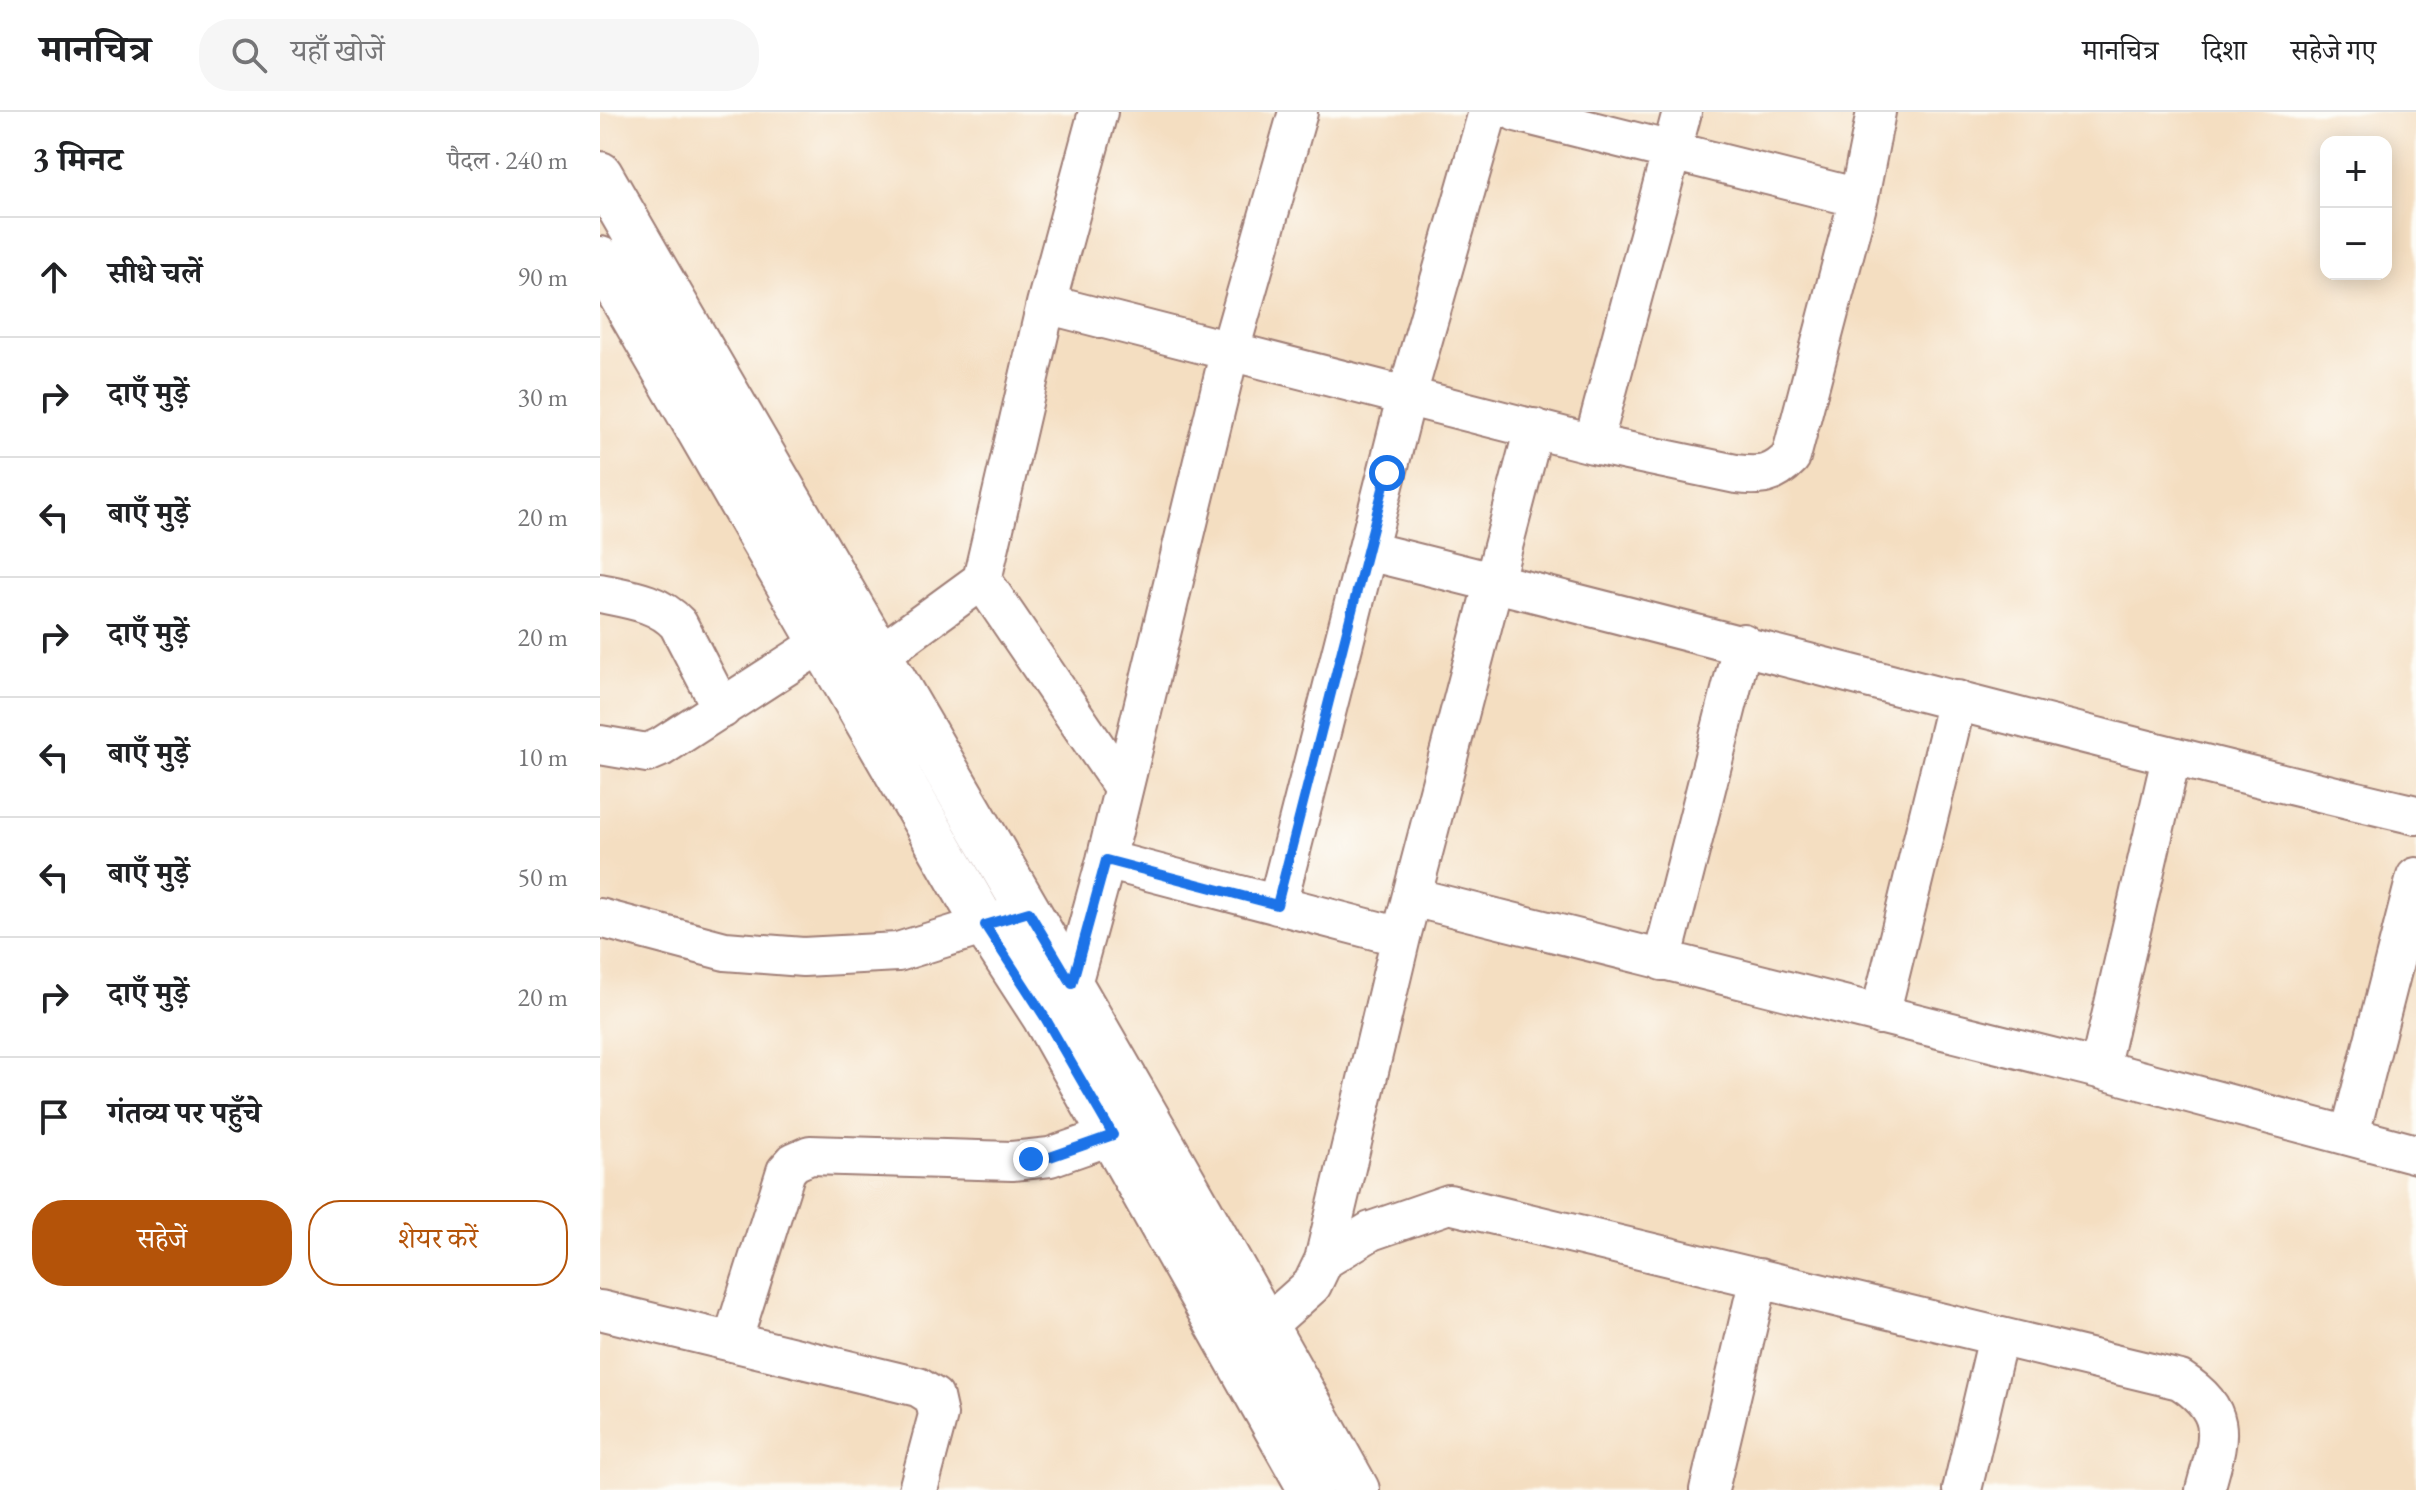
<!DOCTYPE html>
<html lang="hi">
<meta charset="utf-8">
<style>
:root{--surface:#fff;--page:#f6f6f6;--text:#202124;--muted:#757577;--line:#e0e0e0;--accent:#b45309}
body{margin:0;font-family:"EB Garamond","Noto Serif Devanagari",serif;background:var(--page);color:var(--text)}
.controls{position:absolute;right:24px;top:24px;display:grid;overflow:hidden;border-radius:16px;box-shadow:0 4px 20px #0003}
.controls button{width:72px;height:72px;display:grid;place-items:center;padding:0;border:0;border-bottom:2px solid var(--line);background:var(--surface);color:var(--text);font:40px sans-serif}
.stop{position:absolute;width:24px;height:24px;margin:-18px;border:6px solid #1a73e8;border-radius:50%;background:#fff}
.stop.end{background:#1a73e8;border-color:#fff;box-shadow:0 2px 8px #0008}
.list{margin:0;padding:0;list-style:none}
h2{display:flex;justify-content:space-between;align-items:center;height:104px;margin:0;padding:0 32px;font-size:34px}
h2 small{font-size:26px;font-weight:400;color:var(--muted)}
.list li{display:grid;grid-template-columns:52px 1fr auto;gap:24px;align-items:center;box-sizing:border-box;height:120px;padding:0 32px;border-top:2px solid var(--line)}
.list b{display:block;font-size:30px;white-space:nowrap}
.list em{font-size:26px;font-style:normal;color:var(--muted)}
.actions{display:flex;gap:16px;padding:24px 32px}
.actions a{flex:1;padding:18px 0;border:2px solid var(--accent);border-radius:32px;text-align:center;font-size:28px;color:var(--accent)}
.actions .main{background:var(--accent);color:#fff}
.icon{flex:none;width:44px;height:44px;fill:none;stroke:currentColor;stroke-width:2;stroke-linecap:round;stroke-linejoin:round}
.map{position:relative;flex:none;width:1816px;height:1378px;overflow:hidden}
header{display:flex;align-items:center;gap:48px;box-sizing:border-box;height:112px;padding:0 40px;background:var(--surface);border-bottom:2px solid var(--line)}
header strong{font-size:38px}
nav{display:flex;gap:44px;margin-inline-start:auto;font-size:28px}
.search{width:560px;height:72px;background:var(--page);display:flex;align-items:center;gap:20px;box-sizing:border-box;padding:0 28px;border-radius:32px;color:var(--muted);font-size:30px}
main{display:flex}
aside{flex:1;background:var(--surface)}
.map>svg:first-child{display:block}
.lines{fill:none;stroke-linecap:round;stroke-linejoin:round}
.minor-casing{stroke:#9f7e76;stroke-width:42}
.major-casing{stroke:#9f7e76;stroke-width:48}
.minor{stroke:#fff;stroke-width:38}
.major{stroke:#fff;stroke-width:44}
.route{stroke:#1a73e8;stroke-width:10}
</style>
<header>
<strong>मानचित्र</strong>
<div class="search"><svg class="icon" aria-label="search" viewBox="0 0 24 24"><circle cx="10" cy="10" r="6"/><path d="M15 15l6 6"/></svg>यहाँ खोजें</div>
<nav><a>मानचित्र</a><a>दिशा</a><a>सहेजे गए</a></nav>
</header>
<main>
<aside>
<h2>3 मिनट<small>पैदल · 240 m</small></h2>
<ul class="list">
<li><svg class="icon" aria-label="ahead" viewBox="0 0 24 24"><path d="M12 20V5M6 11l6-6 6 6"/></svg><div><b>सीधे चलें</b></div><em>90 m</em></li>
<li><svg class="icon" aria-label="right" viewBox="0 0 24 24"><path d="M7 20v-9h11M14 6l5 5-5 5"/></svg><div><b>दाएँ मुड़ें</b></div><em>30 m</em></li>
<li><svg class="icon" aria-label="left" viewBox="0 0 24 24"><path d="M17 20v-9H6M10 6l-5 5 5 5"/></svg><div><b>बाएँ मुड़ें</b></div><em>20 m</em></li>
<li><svg class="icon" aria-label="right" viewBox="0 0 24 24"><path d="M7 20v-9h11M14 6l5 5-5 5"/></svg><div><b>दाएँ मुड़ें</b></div><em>20 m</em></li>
<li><svg class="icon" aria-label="left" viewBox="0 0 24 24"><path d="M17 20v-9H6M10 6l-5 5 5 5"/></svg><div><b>बाएँ मुड़ें</b></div><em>10 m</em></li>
<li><svg class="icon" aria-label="left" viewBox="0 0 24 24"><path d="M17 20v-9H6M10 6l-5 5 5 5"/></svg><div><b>बाएँ मुड़ें</b></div><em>50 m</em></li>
<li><svg class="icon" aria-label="right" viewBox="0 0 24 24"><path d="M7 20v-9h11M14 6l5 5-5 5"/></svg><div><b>दाएँ मुड़ें</b></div><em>20 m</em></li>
<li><svg class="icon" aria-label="arrive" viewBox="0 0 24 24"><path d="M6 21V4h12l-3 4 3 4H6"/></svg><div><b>गंतव्य पर पहुँचे</b></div></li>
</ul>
<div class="actions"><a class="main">सहेजें</a><a>शेयर करें</a></div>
</aside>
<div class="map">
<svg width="1816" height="1378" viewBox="0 0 1816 1378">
<rect width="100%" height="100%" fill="#fdfcf7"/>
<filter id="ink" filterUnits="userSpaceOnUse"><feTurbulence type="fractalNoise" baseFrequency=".0125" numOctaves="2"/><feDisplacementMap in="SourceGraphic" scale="16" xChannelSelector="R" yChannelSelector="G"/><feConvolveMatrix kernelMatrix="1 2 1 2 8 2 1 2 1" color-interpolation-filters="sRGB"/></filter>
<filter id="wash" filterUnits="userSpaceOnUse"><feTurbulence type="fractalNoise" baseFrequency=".006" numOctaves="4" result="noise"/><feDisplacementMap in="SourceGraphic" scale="32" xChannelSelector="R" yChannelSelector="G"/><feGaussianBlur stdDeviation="1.8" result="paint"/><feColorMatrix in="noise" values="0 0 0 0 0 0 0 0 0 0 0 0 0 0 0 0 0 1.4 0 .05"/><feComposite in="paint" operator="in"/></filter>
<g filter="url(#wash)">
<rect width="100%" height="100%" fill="#f4dec1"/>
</g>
<g filter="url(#ink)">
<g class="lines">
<g class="minor-casing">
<path id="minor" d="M 916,0 L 1259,86
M 446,192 L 993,332 L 1136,362 C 1161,365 1173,364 1191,345 L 1259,86 L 1276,0
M 993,332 L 1082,0
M 768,439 C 1118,525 1465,621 1816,703
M 382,468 L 523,675
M 0,481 C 28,487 58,490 78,512 L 122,597
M 278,544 L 382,468 L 446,192 L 498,0
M 0,633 L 47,641 L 61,635 L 248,514
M 506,748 L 801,825
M 812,785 L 1499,957 L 1816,1042
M 677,793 L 807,283 L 888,0
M 0,806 L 125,839 L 203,845 L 298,840 L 411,805
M 1062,849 L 1143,531
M 472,872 L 506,748 L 630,238 L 698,0
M 1280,903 L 1357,588
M 1499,957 L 1571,646
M 1750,1022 L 1816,765
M 724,1148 L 771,1119 L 849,1092 L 1580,1268 C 1631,1301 1619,1326 1605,1378
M 0,1198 L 318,1275 L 334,1285 L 338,1303 L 318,1378
M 666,1214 L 712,1173 L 724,1148 L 801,825 L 934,316
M 132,1230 L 186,1059 L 194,1050 L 210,1043 L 412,1049 L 450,1045 L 513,1023
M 1109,1378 L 1159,1166
M 1362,1378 L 1398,1225"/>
</g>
<g class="major-casing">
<path id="major" d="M 0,62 C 253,501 512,935 757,1378
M 0,147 L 385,813 L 444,904 L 711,1378"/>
</g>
<use href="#minor" class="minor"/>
<use href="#major" class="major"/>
</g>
</g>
<g class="lines" filter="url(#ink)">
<path class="route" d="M 431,1047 L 450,1045 L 513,1023 L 444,904 L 385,813 L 429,800 L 472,872 L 506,748 L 677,793 L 787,361"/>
</g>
</svg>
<div class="controls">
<button>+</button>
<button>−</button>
</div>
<div class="stop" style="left:787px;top:361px"></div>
<div class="stop end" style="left:431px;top:1047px"></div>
</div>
</main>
